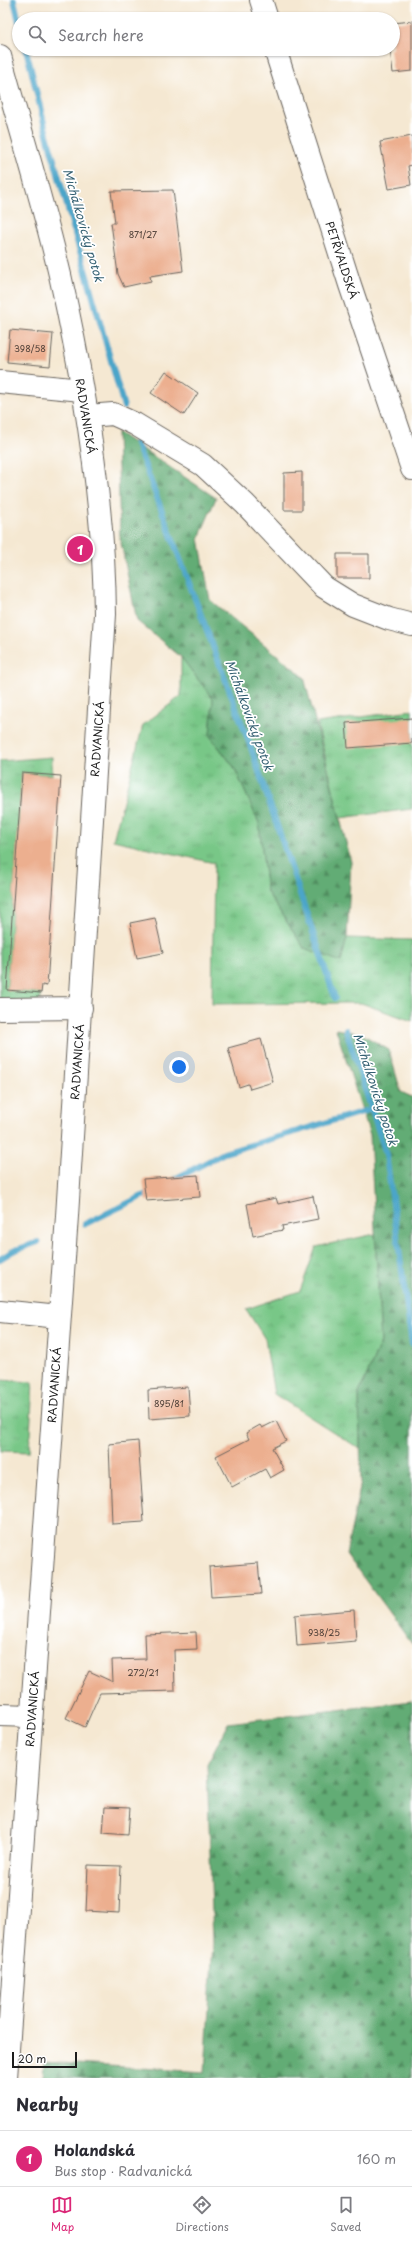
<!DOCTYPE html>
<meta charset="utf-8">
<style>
:root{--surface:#fff;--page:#f2f2f3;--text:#2b2b33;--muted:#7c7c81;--line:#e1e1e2;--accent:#db2777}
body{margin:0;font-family:"Playpen Sans",sans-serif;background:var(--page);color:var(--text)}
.scale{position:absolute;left:12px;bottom:10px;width:65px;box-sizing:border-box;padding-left:4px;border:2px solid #1c1c1c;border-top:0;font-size:11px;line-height:14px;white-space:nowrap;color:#1c1c1c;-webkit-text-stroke:3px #fff;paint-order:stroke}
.you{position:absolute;left:179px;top:1067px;width:14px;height:14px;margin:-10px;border:3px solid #fff;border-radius:50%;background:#1a73e8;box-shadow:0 0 0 6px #1a73e833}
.badge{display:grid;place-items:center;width:26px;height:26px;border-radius:50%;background:var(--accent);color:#fff;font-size:13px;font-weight:700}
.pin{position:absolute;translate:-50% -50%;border:2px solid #fff;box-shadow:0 1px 4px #0006}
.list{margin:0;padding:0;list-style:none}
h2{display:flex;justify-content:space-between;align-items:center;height:52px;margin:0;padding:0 16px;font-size:17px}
h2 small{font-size:13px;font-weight:400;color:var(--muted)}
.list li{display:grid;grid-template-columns:26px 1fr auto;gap:12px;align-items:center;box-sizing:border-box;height:56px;padding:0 16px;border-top:1px solid var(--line)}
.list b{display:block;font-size:15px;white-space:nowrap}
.list p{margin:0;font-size:13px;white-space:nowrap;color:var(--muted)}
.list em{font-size:13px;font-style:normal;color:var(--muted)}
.icon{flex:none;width:22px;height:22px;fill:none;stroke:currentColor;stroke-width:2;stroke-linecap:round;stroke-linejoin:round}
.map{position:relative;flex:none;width:412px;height:2078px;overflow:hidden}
.search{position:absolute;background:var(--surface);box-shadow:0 1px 3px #0004;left:12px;right:12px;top:12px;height:44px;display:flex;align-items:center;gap:10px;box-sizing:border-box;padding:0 14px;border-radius:22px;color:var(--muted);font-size:15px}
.sheet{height:108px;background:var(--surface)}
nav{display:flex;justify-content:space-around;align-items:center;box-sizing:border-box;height:56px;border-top:1px solid var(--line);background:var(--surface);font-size:11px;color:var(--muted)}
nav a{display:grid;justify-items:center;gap:2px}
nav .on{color:var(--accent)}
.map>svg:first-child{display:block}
.grass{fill:url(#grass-tufts);stroke:#4a7252}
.forest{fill:url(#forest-firs);stroke:#3f6448}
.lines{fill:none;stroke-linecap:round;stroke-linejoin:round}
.stream{stroke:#4ba5c9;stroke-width:6}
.building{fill:#ecaf8f}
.minor-casing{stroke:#68635c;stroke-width:24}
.minor{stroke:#fff;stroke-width:22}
.labels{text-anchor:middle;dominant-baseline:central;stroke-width:3.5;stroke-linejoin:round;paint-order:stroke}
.number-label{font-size:9px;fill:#504139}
.street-label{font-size:11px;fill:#1c1c1c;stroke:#fff}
.water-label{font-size:12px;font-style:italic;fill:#346072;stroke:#fff}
</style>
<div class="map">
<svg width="412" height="2078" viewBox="0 0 412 2078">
<defs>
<pattern id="grass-tufts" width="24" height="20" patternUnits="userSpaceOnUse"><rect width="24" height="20" fill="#78c787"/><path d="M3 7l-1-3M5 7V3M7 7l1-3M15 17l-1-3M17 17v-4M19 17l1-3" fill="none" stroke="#67aa74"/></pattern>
<pattern id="forest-firs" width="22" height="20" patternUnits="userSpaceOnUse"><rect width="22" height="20" fill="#62ac74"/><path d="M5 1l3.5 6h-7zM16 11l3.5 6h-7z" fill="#508b5e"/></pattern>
</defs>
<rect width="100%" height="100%" fill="#fff"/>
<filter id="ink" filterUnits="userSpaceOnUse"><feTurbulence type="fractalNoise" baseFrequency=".025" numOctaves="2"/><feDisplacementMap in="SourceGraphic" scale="8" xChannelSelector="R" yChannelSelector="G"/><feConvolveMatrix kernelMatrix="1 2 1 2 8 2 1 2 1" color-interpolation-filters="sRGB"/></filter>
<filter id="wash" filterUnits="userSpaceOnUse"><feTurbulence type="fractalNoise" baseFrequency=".012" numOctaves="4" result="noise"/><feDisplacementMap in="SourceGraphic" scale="16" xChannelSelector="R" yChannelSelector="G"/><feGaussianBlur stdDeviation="0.9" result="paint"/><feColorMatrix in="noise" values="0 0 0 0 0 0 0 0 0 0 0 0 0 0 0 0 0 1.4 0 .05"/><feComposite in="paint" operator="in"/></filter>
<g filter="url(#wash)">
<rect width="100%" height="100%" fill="#f5e8d2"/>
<path class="grass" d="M 181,657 L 213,699 L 210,736 L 234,767 L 259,823 L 267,892 L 304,948 L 341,961 L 347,938 L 412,940 L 412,1021 L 361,1003 L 212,1004 L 214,863 L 113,840 L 143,725 L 181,696 Z
M 412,710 L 412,809 L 340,818 L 317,723 Z
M 52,757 L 52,775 L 22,773 L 7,990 L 41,993 L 40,1004 L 0,1004 L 0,761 Z
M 375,1234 L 381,1342 L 359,1393 L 360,1449 L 274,1394 L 265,1339 L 246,1309 L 300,1291 L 316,1247 Z
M 0,1380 L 33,1382 L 29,1452 L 0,1451 Z"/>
<path class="forest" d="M 117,432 L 216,498 L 199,538 L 210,600 L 304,677 L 351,862 L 347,938 L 341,962 L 304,948 L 267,892 L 259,823 L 234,767 L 210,736 L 213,699 L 181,657 L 137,621 L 120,538 Z
M 336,1029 L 362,1034 L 389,1050 L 401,1092 L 412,1097 L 412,1644 L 346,1554 L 361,1482 L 359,1393 L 381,1342 L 370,1135 Z
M 412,1701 L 412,2078 L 43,2078 L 44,2062 L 205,2072 L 213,1943 L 207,1764 L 228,1723 Z"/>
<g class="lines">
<path class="stream" d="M 14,0 L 19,22
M 26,49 L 47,135 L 124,407
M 136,442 L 250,745 L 335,998
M 346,1030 L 386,1154 L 412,1344
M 173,1180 L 224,1153 L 372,1109
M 85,1224 L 153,1191
M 0,1259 L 13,1251 L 38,1242"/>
</g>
<g id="blocks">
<path class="building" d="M 412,21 L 412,71 L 393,73 L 390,49 L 393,49 L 393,23 Z
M 412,136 L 412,165 L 408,166 L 411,185 L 389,189 L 380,142 Z
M 173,190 L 183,271 L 150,276 L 151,281 L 124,287 L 118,274 L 111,223 L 115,223 L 111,191 Z
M 10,330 L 53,334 L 50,366 L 7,362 Z
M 166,371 L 198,393 L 184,415 L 151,393 Z
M 302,472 L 302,510 L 284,510 L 284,473 Z
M 337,554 L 369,554 L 369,578 L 337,578 Z
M 412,718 L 412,743 L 348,748 L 346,723 Z
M 22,773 L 61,776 L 47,986 L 42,985 L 41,993 L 7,990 Z
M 155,918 L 163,953 L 137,958 L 130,923 Z
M 261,1039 L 273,1082 L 250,1089 L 248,1084 L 239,1087 L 228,1048 Z
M 198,1175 L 200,1197 L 146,1201 L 143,1179 Z
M 313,1196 L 318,1219 L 282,1226 L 283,1230 L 253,1236 L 247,1204 L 276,1198 L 278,1204 Z
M 188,1387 L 190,1416 L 149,1419 L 148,1390 Z
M 276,1421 L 286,1441 L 272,1448 L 284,1470 L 270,1478 L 265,1469 L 232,1487 L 216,1456 L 249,1439 L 246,1433 L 260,1425 L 262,1428 Z
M 138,1441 L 144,1522 L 112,1524 L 109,1444 Z
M 258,1563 L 261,1594 L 211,1597 L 209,1567 Z
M 354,1610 L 356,1641 L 297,1646 L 295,1615 Z
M 196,1632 L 197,1649 L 174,1650 L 175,1691 L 100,1693 L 85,1727 L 66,1718 L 89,1671 L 113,1682 L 112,1660 L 146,1659 L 145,1634 Z
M 105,1807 L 130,1808 L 128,1835 L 103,1833 Z
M 88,1865 L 121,1866 L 119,1913 L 86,1911 Z"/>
</g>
</g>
<g filter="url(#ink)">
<use href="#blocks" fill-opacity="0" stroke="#68635c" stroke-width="1"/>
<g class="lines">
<g class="minor-casing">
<path id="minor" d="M 261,0 L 267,19
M 275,49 L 350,285 L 412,469
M 0,56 C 20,129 43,202 60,275 C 85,386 104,500 105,614 L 67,1216 L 6,2078
M 0,382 L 82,390
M 88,416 L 113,414 L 135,424 L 203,465 L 245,504 L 324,587 L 353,605 L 389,619 L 412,625
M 0,1009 L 81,1008
M 0,1311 L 59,1317
M 0,1715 L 31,1716"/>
</g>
<use href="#minor" class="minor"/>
</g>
</g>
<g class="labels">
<g class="number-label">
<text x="143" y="234">871/27</text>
<text x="30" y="348">398/58</text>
<text x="169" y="1403">895/81</text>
<text x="324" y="1632">938/25</text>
<text x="143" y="1672">272/21</text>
</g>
<g class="street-label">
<text transform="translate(342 260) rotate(72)">PETŘVALDSKÁ</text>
<text transform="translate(86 416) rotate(81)">RADVANICKÁ</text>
<text transform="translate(97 739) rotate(-86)">RADVANICKÁ</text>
<text transform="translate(77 1062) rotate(-86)">RADVANICKÁ</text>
<text transform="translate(54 1385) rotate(-86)">RADVANICKÁ</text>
<text transform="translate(32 1709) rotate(-86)">RADVANICKÁ</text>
</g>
<g class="water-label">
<text transform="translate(84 225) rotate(74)">Michálkovický potok</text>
<text transform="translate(250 715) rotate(70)">Michálkovický potok</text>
<text transform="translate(376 1089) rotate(72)">Michálkovický potok</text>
</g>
</g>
</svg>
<div class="scale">20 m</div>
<div class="you"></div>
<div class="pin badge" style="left:80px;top:549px">1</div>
<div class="search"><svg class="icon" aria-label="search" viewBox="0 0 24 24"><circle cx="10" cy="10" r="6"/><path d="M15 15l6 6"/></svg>Search here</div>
</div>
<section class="sheet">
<h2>Nearby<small></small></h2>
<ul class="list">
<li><span class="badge">1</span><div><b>Holandská</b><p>Bus stop · Radvanická</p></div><em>160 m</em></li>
</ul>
</section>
<nav>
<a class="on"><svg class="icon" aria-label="map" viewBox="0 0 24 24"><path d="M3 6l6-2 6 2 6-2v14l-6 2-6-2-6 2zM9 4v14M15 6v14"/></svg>Map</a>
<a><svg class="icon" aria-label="directions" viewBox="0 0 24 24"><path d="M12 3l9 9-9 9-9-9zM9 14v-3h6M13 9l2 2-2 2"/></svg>Directions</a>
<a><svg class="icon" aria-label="saved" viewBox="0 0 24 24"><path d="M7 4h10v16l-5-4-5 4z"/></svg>Saved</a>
</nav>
